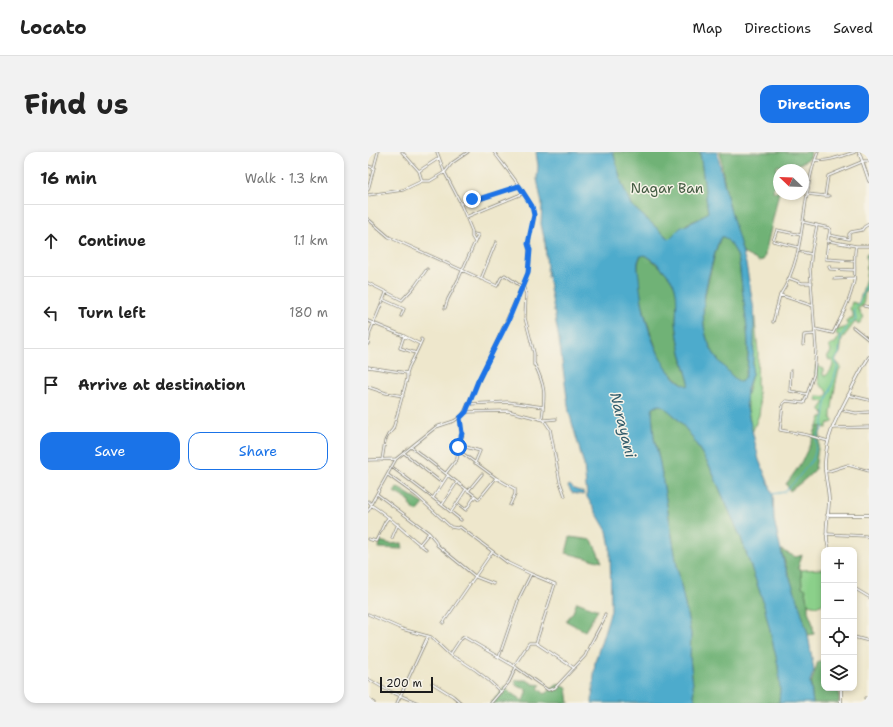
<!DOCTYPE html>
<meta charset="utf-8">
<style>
:root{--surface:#fff;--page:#f2f2f2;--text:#222;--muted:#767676;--line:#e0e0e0;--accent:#1a73e8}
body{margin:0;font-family:"Shantell Sans",sans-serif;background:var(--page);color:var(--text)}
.controls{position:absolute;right:12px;bottom:12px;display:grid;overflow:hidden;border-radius:8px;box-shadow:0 2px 6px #0003}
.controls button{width:36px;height:36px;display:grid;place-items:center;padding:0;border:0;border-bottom:1px solid var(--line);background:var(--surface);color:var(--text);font:20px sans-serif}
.compass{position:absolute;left:405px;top:12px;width:36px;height:36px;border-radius:50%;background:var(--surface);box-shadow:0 2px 6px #0003;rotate:293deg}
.scale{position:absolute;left:12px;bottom:10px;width:53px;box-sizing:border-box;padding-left:4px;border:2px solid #1c1c1c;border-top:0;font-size:11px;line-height:14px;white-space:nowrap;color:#1c1c1c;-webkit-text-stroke:3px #f7f3e8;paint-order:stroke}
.stop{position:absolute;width:12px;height:12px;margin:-9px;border:3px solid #1a73e8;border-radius:50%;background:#fff}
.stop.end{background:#1a73e8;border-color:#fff;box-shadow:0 1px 4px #0008}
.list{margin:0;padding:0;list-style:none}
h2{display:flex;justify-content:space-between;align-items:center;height:52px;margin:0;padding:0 16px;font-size:17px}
h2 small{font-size:13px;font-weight:400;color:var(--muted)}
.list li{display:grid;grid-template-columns:26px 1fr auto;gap:12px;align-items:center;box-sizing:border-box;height:72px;padding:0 16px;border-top:1px solid var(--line)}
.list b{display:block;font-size:15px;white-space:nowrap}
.list em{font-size:13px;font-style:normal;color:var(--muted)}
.actions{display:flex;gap:8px;padding:12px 16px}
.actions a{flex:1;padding:9px 0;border:1px solid var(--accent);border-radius:12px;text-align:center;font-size:14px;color:var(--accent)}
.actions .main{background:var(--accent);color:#fff}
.icon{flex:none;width:22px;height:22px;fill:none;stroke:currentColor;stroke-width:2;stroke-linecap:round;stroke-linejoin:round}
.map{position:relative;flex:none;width:501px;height:551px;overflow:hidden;border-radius:12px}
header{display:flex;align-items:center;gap:24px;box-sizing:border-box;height:56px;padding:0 20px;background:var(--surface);border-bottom:1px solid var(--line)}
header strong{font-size:19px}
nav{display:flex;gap:22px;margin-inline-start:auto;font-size:14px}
.intro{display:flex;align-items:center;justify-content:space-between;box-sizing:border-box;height:96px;padding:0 24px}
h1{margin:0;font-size:28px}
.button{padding:10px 18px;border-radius:12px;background:var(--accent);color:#fff;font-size:14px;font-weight:700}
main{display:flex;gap:24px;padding:0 24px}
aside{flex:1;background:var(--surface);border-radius:12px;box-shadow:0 2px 6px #0003}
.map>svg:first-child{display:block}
.green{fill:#8bd08a;stroke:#547653}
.forest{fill:#70b276;stroke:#466749}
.water{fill:#4eabcc;stroke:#356474;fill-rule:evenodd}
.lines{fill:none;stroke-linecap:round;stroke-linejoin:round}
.stream{stroke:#4eabcc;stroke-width:1}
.minor-casing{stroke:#858274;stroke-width:3}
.tertiary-casing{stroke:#858274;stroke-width:3.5}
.minor{stroke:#fff;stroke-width:1.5}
.tertiary{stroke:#fff;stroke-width:2}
.route{stroke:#1a73e8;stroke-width:5}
.labels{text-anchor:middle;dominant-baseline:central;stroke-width:3;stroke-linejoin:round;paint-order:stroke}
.park-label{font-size:14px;fill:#435b42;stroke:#f7f3e8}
.water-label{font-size:15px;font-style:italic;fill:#325c6b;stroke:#f7f3e8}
</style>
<header>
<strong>Locato</strong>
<nav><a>Map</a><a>Directions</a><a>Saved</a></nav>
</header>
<div class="intro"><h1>Find us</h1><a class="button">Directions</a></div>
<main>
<aside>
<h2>16 min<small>Walk · 1.3 km</small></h2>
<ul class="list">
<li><svg class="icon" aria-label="ahead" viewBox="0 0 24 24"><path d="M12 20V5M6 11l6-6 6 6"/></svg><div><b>Continue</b></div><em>1.1 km</em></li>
<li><svg class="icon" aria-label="left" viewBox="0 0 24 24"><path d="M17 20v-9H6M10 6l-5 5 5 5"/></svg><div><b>Turn left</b></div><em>180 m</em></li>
<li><svg class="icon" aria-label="arrive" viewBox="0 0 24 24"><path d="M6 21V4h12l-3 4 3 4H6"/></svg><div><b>Arrive at destination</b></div></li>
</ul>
<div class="actions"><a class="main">Save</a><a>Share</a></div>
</aside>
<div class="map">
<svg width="501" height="551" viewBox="0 0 501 551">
<rect width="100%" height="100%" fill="#f7f3e8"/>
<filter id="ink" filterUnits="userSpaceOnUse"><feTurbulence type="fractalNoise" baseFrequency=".025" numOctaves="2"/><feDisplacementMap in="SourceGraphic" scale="8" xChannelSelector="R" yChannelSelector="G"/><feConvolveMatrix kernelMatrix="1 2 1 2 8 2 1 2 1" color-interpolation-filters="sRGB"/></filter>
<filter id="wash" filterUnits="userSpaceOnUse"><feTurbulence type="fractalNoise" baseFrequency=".012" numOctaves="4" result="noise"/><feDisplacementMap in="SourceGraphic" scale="16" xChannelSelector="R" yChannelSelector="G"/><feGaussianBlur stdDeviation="0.9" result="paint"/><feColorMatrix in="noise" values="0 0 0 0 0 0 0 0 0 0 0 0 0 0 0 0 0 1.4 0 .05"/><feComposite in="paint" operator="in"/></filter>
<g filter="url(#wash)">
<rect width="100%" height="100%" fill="#eee7cc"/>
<path class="green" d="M 499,102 L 501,102 L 501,136 L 499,136 L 498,140 L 497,140 L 495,154 L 490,156 L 490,158 L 493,159 L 492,162 L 496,165 L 491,172 L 487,170 L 474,187 L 472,201 L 467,208 L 473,215 C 468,219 465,252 463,261 L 463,267 L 466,269 L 465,270 L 459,272 L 459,276 L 450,274 L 453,265 L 455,265 L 456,261 L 452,257 L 457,250 L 449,248 L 449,244 L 458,245 L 460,240 C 454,233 450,235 450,224 L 447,222 L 448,213 L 455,217 L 455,223 L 457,224 C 461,222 465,216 465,211 L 463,208 L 461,208 L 459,204 L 462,202 L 463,198 L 461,194 L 467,191 L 472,184 L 468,182 L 469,178 L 476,176 L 480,172 L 478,171 L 482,166 L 485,166 L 485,161 L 482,157 L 484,150 L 490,152 L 491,151 C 496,134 501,121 498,104 Z
M 386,158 L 390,200 L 389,233 L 392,255 L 391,263 L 384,281 L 378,246 L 384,222 L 386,193 Z
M 456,417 L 456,450 C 453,456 445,453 440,452 L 437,439 L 434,435 L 433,418 Z"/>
<path class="forest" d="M 245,0 L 332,0 L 340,60 L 331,67 L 320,71 L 301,87 L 263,53 L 254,32 Z
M 352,0 L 443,0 L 442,6 L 428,14 L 409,14 L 405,40 L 411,40 L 396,107 L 392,110 L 375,101 C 364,68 356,35 352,0 Z
M 353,85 L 356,85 C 362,90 366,96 369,103 C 372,112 372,123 374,133 C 376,152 387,218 373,230 C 367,228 362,222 357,216 C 329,187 333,154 343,118 C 346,107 348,95 353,85 Z
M 276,103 L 279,104 C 289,112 299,120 305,131 C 312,142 308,158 308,170 C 310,191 315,211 321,230 L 320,234 L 316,233 C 310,227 303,222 298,216 C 286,200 261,120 273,104 Z
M 291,253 L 295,254 L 308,265 L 322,282 L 342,315 L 373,386 L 395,449 L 410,513 L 412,538 L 411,551 L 327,551 L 322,506 L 323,482 L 309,414 L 292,311 L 286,286 L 284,260 L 285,256 Z
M 449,274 L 453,275 L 447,318 L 435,329 L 422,339 L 418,332 C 434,312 440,298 449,274 Z
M 29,335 L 56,352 L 49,360 L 41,353 L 42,349 L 26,340 Z
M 202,385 L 224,388 L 234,410 L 198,401 Z
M 12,389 L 23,392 L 34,391 L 35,397 L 11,396 Z
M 413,398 L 428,405 L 434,403 L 430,416 L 433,418 L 434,435 L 438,437 L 437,441 L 440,451 L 440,459 L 444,469 L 446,482 L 440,483 Z
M 209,450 L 230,458 L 217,479 L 198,469 L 205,460 Z
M 450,509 L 456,509 L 456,536 L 471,536 L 471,551 L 445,551 L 443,532 Z
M 148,528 L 159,528 L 165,532 L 173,533 L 170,536 L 177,542 L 190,532 L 199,536 L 201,551 L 123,551 L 137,535 L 143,541 L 155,549 L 158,541 L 158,537 L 149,534 L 147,531 Z"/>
<path class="water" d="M 168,0 L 245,0 L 254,32 L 263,53 L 301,87 L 312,76 L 331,67 L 340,60 L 332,0 L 349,0 L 361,53 L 378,112 L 386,158 L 386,193 L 384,222 L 379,237 L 378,252 L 391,308 L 405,342 L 406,368 L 416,411 L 429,445 L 440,483 L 446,518 L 442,530 L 445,551 L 411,551 L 412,538 L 410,513 L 395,449 L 373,386 L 342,315 L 322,282 L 308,265 L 295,254 L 291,253 L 285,256 L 284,260 L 286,286 L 292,311 L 309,414 L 323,482 L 322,506 L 327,551 L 224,551 L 227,510 L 243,458 L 242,395 L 239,379 L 219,345 L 216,313 L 201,260 L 191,188 L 179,118 L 177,90 L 173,72 L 174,52 L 169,27 L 170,14 ZM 353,85 L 356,85 C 362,90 366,96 369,103 C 372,110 372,119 373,127 C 375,147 388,218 373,230 C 367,228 362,222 357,216 C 328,186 333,152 343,115 C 346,105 348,94 353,85 ZM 276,103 C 286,106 305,126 307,136 C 310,147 308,159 308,170 C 310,190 315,210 321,230 L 320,234 C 312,232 301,221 297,214 C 281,187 273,155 271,125 C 270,118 268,109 273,104 Z
M 202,333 L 206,337 L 215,340 L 216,343 L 204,341 L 200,334 Z"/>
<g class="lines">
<path class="stream" d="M 501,102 L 499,105 L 501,110
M 405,342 L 417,340 L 429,327 L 445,307 L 447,301 L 449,285 L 455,276 L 455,270 L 458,251 L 470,214 L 467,208 L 471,202 L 473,184 L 483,170 L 488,168 L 486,157 C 493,151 500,129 501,119"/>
</g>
</g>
<g filter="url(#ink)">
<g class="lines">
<g class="minor-casing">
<path id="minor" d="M 34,0 L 51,19 L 54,29
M 69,0 L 76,19 L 91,48 L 104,79 L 104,85 L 107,90
M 450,0 L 447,8 C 460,10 474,4 487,0
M 0,14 L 6,16
M 51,19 L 71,6
M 0,38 L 10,0
M 439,42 L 457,44 L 460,24 L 496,9 L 501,9
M 0,43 L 35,38 L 54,29 L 62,29 L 77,20 L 84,11 L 100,0
M 457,44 L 461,44
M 92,52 L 103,47 L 108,48 L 151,34
M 98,65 L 156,41
M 0,67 L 21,85 L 129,134 L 133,126 L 137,123 L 154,135
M 435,70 L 461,76 L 462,78 L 461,83 L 481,87 L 481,82 L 483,80 L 494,78 L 496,75 L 501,72
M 449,73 L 444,98 L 442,116 L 448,197 L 446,222 L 436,251 L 418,249 L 415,252 L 412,278 L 439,283 L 460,289
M 461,83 L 460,88 L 461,89 L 488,94
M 460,89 L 458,107 L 486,109
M 430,95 L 405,89 L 409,78 L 433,83
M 430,99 L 443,102
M 461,114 L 462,117 L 486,118
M 421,126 L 434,131 L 444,131
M 113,127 L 128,90
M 466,127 L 486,126
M 0,131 L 34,148 L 47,134 L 59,117
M 155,134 L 158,142 L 157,166 L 166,201 L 166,213
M 16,148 L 36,157 L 33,164
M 445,154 L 412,143 C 439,102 432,52 447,8
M 496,154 L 501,155
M 77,156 L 80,147 L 90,128 L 110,83 L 106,82
M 0,169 L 36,184 L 32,196 L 48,201 L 41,215 L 39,221 L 39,227 L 28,267 L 25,277 L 20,283 L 17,289 L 14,308
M 405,170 L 412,143
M 485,175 L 501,188
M 447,177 L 465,181 C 473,165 483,147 486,129 C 488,117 485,106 488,94 L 501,94
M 36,184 L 52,192
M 0,192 L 2,180 L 18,141
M 435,193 L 436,183 L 447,182
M 48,201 L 54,188 L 53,187
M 166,211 C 178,235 177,242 174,267
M 0,215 L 39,221
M 423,219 L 422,239 L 439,242
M 0,235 L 18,241 L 35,244
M 480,243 L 501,248
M 101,252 L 140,250 L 175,255
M 472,258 L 488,261 L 501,260
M 97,260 L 140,259 L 176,268 L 182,277 L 192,330 L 197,344
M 92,266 L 94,284 L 90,298 L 128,326 L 147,337 L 147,342 L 142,353
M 176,268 L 188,267
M 465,276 L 501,275
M 91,293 L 112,299 L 107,311
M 43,295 L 111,347 L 128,326
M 36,301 L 74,331
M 0,308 L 28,307 L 68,275 L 86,269 L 95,263 L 153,137 C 156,132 159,126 160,120 C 162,111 161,102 161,92 C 160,82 167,73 166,62 C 164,47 136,14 126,0
M 24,315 L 65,346
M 457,319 L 461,319 L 480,313 L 501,319
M 78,321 L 89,307 L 90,299
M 20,323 L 49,344 L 83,375 L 89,376 L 92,375 L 140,411 L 163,422 L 187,432 L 168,491 L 161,491 L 146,514
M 80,323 L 65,346 L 83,360 L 89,351 L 98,358 L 107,344
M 100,339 L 114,322
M 9,342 L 61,381 L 51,393
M 0,349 L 3,352 L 28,307
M 89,351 L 98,337
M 3,353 C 24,365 39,384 58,397
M 74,353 L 89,330
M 0,359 L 3,354
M 83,360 L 93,368
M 61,381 L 67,388 L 69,393 L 108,425 L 126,432
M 458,382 L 498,384 L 501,386
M 24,386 L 30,372
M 0,387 L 8,389 L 17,370 L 21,365
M 486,436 L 501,445
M 0,462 L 34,477 L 63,485 L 82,503 L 92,488 L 96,485 L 146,514 L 180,538 L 187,536 L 217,504 L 221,495 L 236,467 L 237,462
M 75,471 L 124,400
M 486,485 L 501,489
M 168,491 L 206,516
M 82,503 C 102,512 117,524 133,540
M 131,505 L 151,446 L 163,422
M 0,527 L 21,539 L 50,551
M 64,531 L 85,544 L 93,551
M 497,546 L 501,547
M 0,547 L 6,551
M 29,551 L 60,484
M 123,551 L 141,530 L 148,515"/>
</g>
<g class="tertiary-casing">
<path id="tertiary" d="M 491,0 L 501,29
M 459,363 L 501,363
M 461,398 C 456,379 460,368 461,350 C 461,336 456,324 457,310 C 459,282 468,267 481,242 C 487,229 493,217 501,205
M 473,536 L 473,551"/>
</g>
<use href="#minor" class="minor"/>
<use href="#tertiary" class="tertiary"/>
</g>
</g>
<g class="lines" filter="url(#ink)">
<path class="route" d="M 90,295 L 94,281 L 92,266 L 98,260 L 110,229 L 140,169 L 160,121 L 162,98 L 160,92 L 166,63 L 164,54 L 151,34 L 108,48 L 104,47"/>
</g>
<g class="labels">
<g class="park-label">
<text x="299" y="36">Nagar Ban</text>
</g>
<g class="water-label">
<text transform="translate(255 273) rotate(76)">Narayani</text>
</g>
</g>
</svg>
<div class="controls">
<button>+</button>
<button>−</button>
<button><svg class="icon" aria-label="locate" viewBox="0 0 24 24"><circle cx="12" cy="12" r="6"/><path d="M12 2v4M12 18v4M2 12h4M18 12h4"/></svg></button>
<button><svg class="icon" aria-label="layers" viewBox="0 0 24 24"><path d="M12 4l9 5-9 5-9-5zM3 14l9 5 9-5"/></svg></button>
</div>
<svg class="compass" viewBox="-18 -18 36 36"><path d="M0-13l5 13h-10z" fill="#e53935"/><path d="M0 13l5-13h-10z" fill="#767676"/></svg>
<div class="scale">200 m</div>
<div class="stop" style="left:90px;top:295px"></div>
<div class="stop end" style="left:104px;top:47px"></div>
</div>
</main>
